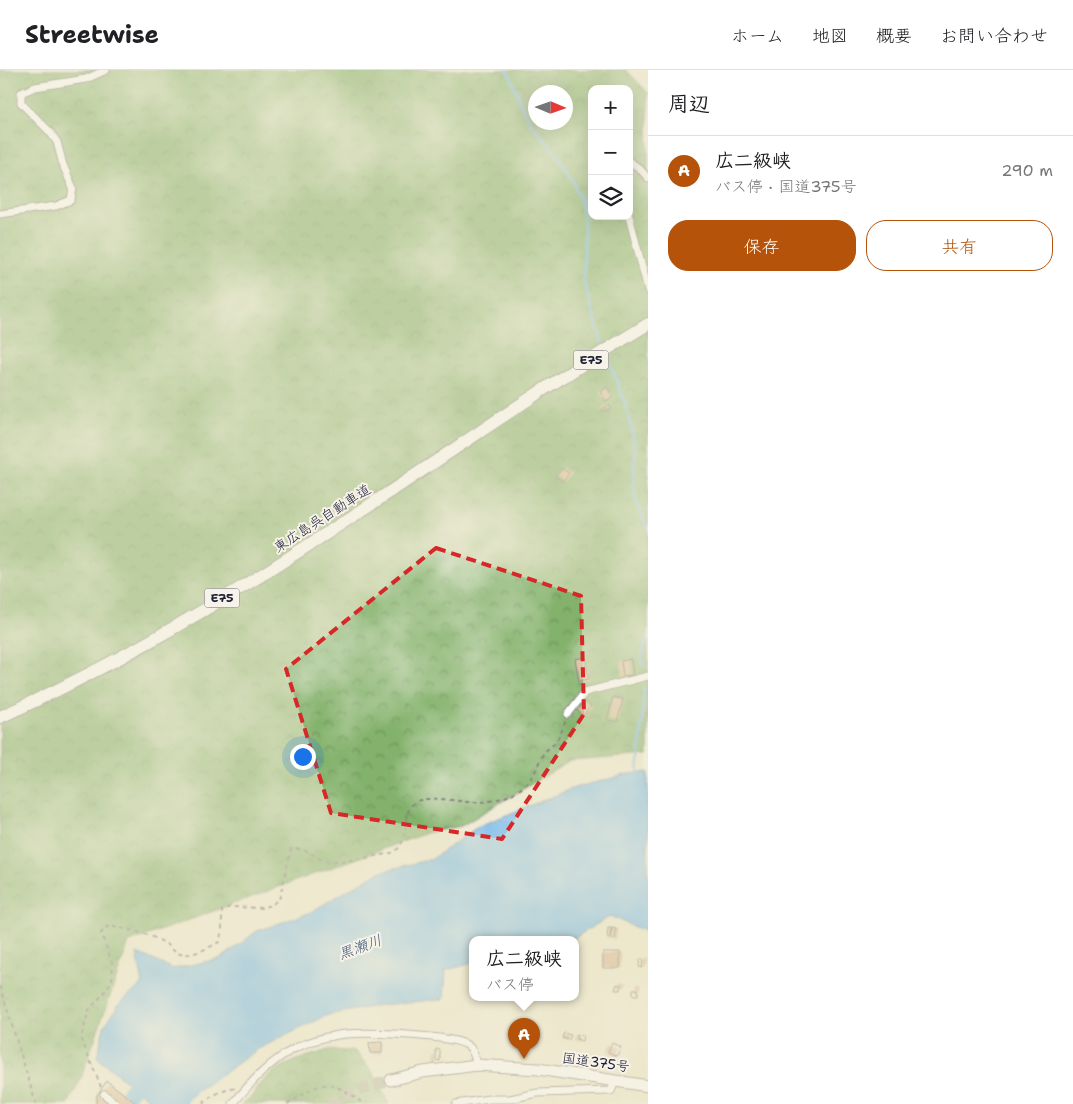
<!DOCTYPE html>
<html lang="ja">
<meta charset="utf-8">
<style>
:root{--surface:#fff;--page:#f6f6f6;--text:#202124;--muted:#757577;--line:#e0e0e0;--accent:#b45309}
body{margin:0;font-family:"Shantell Sans","Klee One",sans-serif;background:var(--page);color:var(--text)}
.controls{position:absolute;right:15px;top:15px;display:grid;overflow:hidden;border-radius:10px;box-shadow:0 5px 20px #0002}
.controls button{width:45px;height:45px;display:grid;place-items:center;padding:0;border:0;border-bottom:1px solid var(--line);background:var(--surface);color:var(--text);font:25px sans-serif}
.compass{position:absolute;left:528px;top:15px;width:45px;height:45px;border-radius:50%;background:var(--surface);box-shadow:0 5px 20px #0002;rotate:92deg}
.you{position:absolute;left:302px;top:686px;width:18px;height:18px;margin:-12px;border:4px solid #fff;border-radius:50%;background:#1a73e8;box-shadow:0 0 0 8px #1a73e833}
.badge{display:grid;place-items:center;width:32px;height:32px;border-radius:50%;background:var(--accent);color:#fff;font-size:16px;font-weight:700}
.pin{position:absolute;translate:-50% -41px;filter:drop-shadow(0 1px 2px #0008)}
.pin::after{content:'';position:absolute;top:26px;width:18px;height:15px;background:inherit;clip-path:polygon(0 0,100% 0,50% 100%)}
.popup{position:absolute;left:469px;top:866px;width:110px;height:65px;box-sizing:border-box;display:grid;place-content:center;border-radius:10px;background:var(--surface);filter:drop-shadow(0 1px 4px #0005);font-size:16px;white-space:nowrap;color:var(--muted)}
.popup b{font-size:19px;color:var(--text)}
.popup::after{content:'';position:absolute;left:50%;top:100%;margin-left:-10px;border:10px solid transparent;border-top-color:var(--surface)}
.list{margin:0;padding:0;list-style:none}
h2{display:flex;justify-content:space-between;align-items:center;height:65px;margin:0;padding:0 20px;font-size:21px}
h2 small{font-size:16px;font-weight:400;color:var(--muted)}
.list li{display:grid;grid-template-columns:32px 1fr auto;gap:15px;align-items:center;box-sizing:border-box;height:70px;padding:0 20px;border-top:1px solid var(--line)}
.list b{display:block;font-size:19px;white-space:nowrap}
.list p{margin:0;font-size:16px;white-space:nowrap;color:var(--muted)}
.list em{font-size:16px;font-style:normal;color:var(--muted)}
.actions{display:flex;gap:10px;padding:15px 20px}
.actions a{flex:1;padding:11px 0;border:1px solid var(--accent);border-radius:20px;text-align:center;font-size:18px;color:var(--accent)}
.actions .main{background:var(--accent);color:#fff}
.icon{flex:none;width:28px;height:28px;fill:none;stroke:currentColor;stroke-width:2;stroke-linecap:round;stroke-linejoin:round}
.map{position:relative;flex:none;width:648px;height:1034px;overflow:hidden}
header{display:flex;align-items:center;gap:30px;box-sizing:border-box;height:70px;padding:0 25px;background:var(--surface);border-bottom:1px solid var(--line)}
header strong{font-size:24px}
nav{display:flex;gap:28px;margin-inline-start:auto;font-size:18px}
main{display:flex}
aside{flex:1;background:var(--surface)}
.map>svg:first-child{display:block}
.forest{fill:url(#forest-crowns);stroke:#526a54;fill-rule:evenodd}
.water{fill:#75b9eb;stroke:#4c6e93}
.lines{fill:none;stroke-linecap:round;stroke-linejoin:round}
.stream{stroke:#75b9eb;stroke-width:2.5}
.river{stroke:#75b9eb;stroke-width:16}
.building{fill:#d8b691}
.trunk-tunnel{stroke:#c4c0af;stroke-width:11;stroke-dasharray:11 5.5;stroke-linecap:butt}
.minor-casing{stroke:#888484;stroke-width:9}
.trunk-casing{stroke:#888484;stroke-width:13}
.motorway-casing{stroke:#888484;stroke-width:14}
.path{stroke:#888484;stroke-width:2;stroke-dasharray:4 4;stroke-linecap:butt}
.minor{stroke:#fff;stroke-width:7}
.trunk{stroke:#fff;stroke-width:11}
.motorway{stroke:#fff;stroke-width:12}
.marked{fill:none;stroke:#d62828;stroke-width:4;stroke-dasharray:10 6;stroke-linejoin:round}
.labels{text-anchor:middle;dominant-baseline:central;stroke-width:4;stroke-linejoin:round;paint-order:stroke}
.shield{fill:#f7f3e8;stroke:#62616f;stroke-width:1}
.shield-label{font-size:12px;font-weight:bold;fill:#22223b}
.street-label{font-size:14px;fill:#22223b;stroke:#f7f3e8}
.water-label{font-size:15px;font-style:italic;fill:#3f5779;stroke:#f7f3e8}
</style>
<header>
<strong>Streetwise</strong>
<nav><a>ホーム</a><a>地図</a><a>概要</a><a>お問い合わせ</a></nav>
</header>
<main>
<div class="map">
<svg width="648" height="1034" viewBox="0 0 648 1034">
<defs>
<pattern id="forest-crowns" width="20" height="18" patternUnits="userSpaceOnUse" patternTransform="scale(1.25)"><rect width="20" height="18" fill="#83b26c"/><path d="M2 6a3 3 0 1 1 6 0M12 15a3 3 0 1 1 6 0" fill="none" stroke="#6b905a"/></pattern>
</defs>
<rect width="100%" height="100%" fill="#f7f3e8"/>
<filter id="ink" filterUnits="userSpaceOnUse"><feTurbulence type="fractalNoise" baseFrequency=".02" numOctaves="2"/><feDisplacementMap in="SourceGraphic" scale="10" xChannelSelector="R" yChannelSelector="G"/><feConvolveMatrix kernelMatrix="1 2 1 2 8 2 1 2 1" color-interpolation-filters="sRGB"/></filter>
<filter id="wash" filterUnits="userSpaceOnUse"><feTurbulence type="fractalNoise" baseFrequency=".0096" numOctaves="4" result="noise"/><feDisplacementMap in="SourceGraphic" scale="20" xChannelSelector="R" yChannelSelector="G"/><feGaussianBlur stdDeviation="1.12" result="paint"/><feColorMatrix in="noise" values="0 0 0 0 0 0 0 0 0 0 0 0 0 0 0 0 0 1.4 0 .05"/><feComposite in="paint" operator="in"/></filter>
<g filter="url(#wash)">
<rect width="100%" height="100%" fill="#ede7cc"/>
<path class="forest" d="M 0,0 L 626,0 L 648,23 L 648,685 L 570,691 L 461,756 L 426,763 L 129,872 L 80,1011 L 68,1034 L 0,1034 ZM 592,19 L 629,19 L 629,146 L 592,146 ZM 536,22 L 566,22 L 566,52 L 536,52 Z
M 328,980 L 355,981 L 372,1001 L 389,1034 L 241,1034 C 252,1029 256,1018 265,1009 C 279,994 309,986 328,980 Z"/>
<path class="water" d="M 648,702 L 648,863 L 610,846 L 571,870 L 473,870 L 473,893 L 446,900 L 444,929 L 381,935 L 328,945 L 258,979 L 192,1025 L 185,1034 L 155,1034 L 97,988 L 104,957 L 119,934 L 143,914 L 137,883 L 173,899 L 222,888 L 257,861 L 309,843 L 379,802 L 432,789 L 479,756 L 574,718 L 629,704 Z"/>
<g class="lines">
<path class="stream" d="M 507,0 L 512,9 L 523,39 L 529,51 L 559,87 L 573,111 L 581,131 L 584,151 L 584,212 L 603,277
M 606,284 L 625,333 L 632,361 L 635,380 L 634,416 L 636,432 L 648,459
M 643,596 L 642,585 L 648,566
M 638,706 L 644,618"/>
<path class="river" d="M 119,1034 L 148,1002"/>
</g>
<g id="blocks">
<path class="building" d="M 607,317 L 613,327 L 606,331 L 600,322 Z
M 609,335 L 611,338 L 603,342 L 602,339 Z
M 561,398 L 569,403 L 562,412 L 555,406 Z
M 585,587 L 589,609 L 579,611 L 575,589 Z
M 631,589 L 633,605 L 623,606 L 621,591 Z
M 613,627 L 623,629 L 617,652 L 607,650 Z
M 584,630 L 591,636 L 583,646 L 576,639 Z
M 608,858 L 611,858 L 610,868 L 607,868 Z
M 612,858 L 616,859 L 615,869 L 612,869 Z
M 603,882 L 620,882 L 620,898 L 603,898 Z
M 640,889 L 643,889 L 642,898 L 639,897 Z
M 617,914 L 622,916 L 620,920 L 615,920 Z
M 633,919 L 638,919 L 638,925 L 633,925 Z
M 564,963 L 571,965 L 569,970 L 562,968 Z
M 577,964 L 583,966 L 582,971 L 576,969 Z
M 382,972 L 382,983 L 370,983 L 369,973 Z
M 612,973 L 621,977 L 617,986 L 608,982 Z
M 436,979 L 440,980 L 440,991 L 436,990 Z
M 107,1011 L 137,1034 L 96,1034 L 97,1025 Z"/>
</g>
</g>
<g filter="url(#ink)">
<use href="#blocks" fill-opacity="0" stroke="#888484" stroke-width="1"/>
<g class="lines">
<path class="trunk-tunnel" d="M 329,1034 L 352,1022 L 391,1010"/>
<g class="minor-casing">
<path id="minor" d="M 629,91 L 639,98 L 648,108
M 0,144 L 56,136 L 71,130 L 73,118 L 63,95 L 57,72 L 50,62 L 21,33 L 21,23 L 35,17 L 86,9 L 106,0
M 629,146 L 648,220
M 568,644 L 585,622 L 648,606
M 104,1024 L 116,1034
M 233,1034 C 249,1014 269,992 292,980 C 304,973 324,967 338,965 C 360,961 450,965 467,975 C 474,979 474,987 477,995
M 456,1034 L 489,1029 L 510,1029 L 537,1023 L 611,1021 L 616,1010"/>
</g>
<g class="trunk-casing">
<path id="trunk" d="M 391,1010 L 423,1002 L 477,995 L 538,999 L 648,1016"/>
</g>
<g class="motorway-casing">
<path id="motorway" d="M 0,647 C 189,563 360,441 532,327 C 570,302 609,278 648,254"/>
</g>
<path class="path" d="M 0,916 L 36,1034
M 101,1017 L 81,968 L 89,940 L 103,924 L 112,910 L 113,895 L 101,863 L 108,856 C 128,859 147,863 165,873 C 169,875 173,881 177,883 C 190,888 208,878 219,872 L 222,861 L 222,840 L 230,837 L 262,838 L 273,834 L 280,827 L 291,779 C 308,778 309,784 323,790 C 334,794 378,786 391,783 C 414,775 397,736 420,730 C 438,726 456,732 473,732 C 495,733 522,724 533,705 C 537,699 539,691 543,684 C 546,679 553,676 556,671 C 561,665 563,657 566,650
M 203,1034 C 211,1024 225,1020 236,1018
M 287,1034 C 325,1011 325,1006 364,1034"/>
<use href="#minor" class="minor"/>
<use href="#trunk" class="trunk"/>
<use href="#motorway" class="motorway"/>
</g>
</g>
<path d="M0 0H648V1034H0ZM 436,478 L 581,526 L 584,644 L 502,769 L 331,743 L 286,599 Z" fill="#ede7cc" fill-opacity=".55" fill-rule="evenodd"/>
<path class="marked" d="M 436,478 L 581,526 L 584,644 L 502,769 L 331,743 L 286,599 Z"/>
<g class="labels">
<g class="shield">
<rect x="573.5" y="280.5" width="35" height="19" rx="4"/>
<rect x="204.5" y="518.5" width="35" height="19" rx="4"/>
</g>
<g class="shield-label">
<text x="591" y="290">E75</text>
<text x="222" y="528">E75</text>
</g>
<g class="street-label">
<text transform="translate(322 448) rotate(-33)">東広島呉自動車道</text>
<text transform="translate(596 992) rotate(8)">国道375号</text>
</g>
<g class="water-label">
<text transform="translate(360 877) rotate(-20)">黒瀬川</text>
</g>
</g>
</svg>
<div class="controls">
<button>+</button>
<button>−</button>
<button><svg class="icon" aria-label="layers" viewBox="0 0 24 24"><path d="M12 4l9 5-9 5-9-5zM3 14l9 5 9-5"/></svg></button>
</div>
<svg class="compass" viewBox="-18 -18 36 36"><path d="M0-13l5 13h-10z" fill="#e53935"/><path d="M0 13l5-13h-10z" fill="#757577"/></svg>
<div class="you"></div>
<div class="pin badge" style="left:524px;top:989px">A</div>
<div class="popup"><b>広二級峡</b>バス停</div>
</div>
<aside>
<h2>周辺<small></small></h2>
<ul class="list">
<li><span class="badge">A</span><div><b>広二級峡</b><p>バス停 · 国道375号</p></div><em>290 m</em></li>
</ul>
<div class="actions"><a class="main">保存</a><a>共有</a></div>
</aside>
</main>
